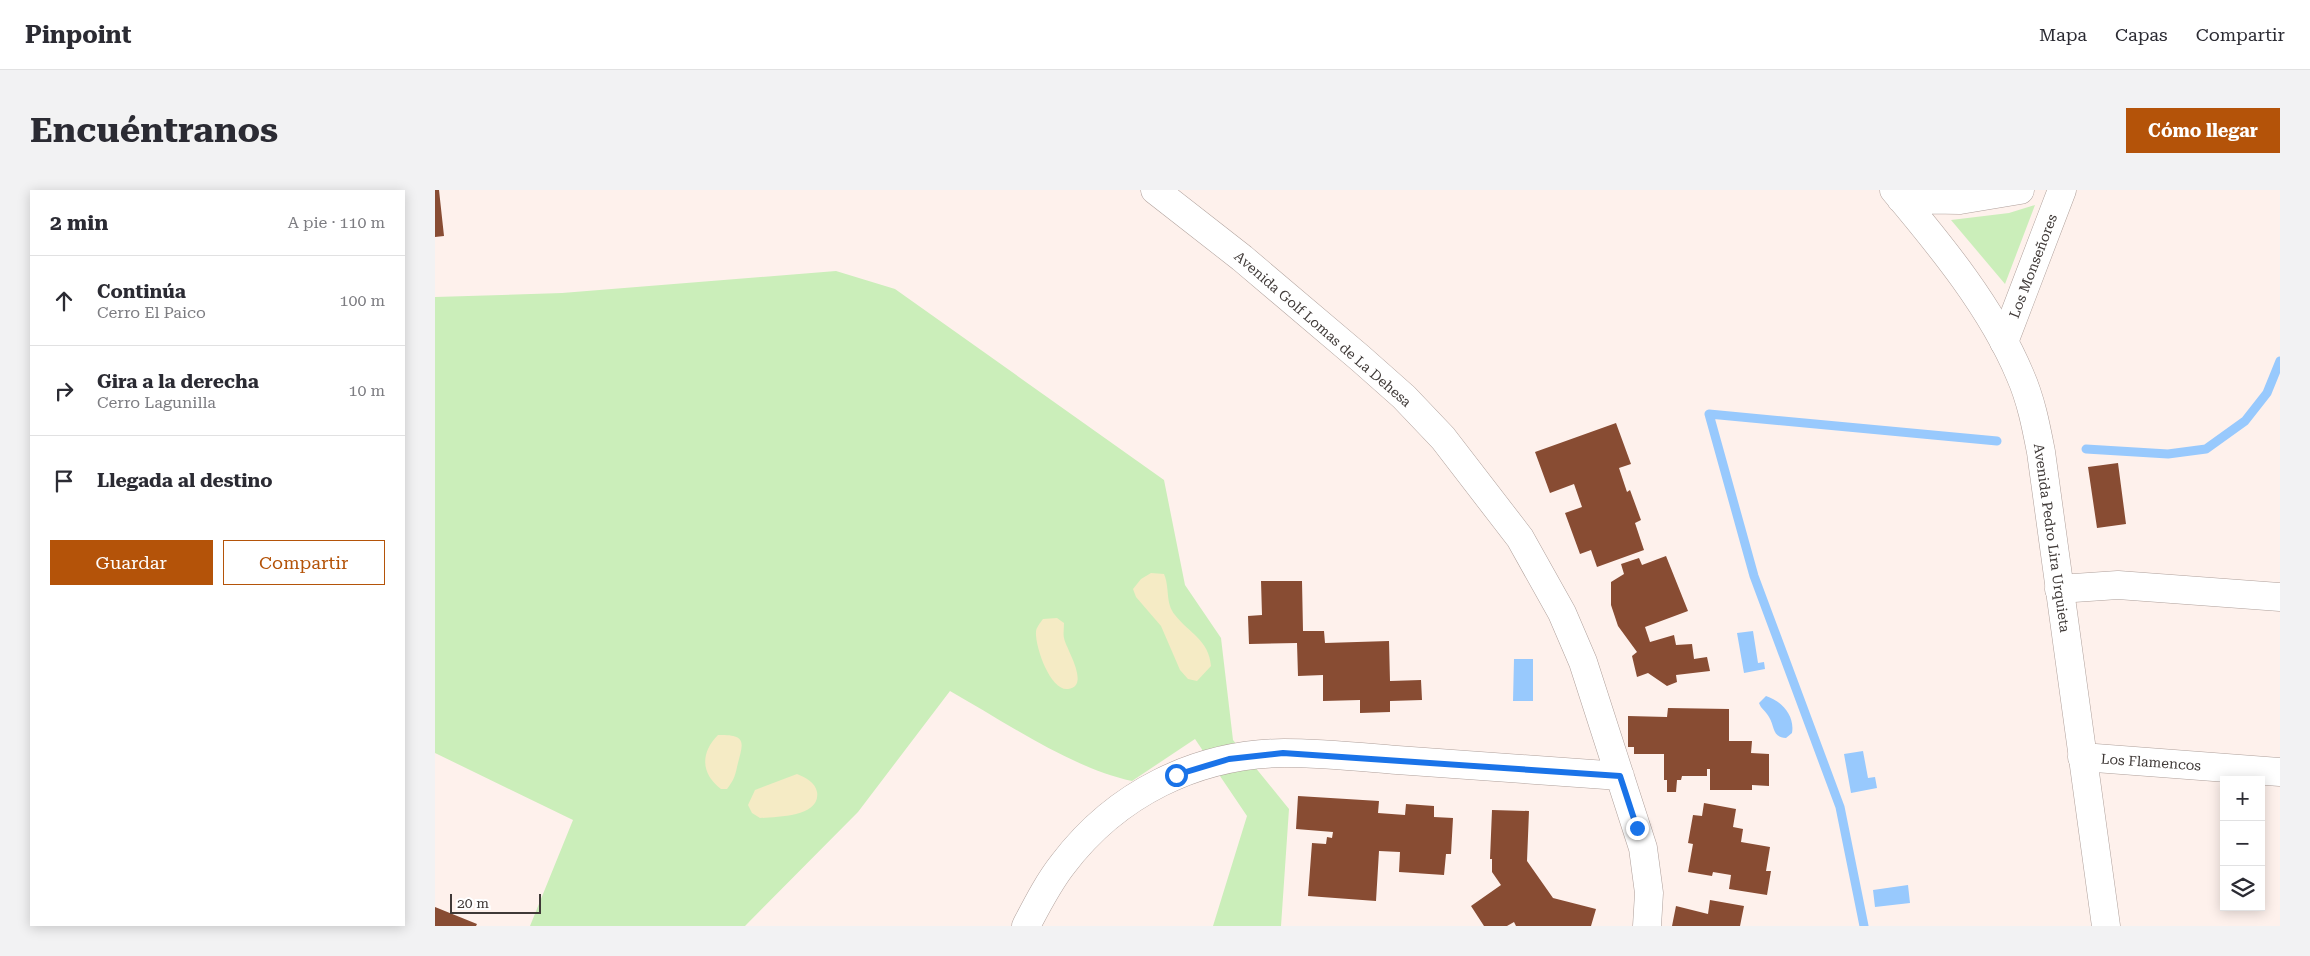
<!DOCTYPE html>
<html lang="es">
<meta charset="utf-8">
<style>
:root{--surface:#fff;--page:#f2f2f3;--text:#2b2b33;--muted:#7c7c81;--line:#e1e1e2;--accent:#b45309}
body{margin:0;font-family:"Roboto Serif",serif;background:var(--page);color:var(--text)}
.controls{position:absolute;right:15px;bottom:15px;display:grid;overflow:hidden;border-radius:0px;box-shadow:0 2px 12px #0003}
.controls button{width:45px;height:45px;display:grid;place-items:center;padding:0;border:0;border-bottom:1px solid var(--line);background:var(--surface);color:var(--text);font:25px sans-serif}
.scale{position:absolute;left:15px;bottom:12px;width:91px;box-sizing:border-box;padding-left:5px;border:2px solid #3f3937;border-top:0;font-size:14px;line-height:18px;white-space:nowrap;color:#3f3937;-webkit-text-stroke:4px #fff;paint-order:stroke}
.stop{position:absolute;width:15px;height:15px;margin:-11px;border:4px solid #1a73e8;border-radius:50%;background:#fff}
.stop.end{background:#1a73e8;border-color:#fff;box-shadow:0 1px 5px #0008}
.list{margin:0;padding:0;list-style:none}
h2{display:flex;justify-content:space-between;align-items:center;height:65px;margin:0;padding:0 20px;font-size:21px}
h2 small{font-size:16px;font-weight:400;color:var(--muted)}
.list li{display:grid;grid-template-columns:32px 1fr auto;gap:15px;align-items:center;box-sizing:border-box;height:90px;padding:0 20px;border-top:1px solid var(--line)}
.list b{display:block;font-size:19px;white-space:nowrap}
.list p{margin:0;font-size:16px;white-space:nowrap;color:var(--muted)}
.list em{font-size:16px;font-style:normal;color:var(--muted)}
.actions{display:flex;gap:10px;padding:15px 20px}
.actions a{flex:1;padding:11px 0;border:1px solid var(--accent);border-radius:0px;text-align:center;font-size:18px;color:var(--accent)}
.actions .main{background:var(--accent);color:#fff}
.icon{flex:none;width:28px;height:28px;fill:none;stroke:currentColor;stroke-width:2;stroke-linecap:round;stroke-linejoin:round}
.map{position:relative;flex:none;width:1845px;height:736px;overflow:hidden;border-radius:0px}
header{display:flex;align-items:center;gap:30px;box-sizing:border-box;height:70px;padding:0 25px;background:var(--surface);border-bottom:1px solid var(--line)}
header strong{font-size:24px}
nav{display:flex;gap:28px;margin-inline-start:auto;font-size:18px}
.intro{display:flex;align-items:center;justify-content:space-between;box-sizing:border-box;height:120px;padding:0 30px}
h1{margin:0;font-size:35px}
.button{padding:12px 22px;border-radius:0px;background:var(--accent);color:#fff;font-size:18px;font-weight:700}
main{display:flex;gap:30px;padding:0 30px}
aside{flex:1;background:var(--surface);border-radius:0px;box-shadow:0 2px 12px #0003}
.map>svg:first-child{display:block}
.green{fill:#cbeeba}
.sand{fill:#f5ebc5}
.water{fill:#98c9fd}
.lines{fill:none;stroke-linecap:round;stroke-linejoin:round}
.stream{stroke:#98c9fd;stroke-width:9}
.building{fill:#884c33}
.minor-casing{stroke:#afa09b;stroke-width:29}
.secondary-casing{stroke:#afa09b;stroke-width:29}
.minor{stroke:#fff;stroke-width:28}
.secondary{stroke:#fff;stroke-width:28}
.route{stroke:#1a73e8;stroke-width:6}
.labels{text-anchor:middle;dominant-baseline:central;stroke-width:5;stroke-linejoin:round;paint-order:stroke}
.street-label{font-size:14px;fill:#3f3937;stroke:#fff}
</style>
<header>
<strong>Pinpoint</strong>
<nav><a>Mapa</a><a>Capas</a><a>Compartir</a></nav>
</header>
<div class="intro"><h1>Encuéntranos</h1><a class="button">Cómo llegar</a></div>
<main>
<aside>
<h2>2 min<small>A pie · 110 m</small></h2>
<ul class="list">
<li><svg class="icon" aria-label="ahead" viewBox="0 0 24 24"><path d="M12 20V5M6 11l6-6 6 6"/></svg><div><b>Continúa</b><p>Cerro El Paico</p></div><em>100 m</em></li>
<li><svg class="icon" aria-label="right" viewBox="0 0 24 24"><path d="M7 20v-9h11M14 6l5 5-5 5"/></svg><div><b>Gira a la derecha</b><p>Cerro Lagunilla</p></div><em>10 m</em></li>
<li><svg class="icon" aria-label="arrive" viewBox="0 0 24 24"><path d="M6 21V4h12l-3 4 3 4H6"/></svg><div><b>Llegada al destino</b></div></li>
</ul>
<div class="actions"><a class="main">Guardar</a><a>Compartir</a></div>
</aside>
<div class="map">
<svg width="1845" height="736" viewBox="0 0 1845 736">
<rect width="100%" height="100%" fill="#fef1ec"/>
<path class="green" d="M 1600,15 L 1570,94 L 1516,30 L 1574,23 Z
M 401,81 L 460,99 L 729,290 L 750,395 L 786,448 L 798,550 L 854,619 L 846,736 L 778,736 L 812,626 L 760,549 L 697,591 C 636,578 570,532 515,501 L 423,622 L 310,736 L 95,736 L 138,630 L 0,563 L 0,107 L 127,103 Z"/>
<path class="sand" d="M 716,383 L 729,384 C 735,398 730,413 740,425 C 754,443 774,450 776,476 L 762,491 L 753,489 L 745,480 L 726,436 L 701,407 L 698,399 L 706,389 Z
M 622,428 L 629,433 C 629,438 628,444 629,448 C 631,459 656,496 633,499 C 615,501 600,456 601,442 C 601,438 605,433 608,429 Z
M 283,545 C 315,544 307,555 302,577 C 300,587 298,591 292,599 L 286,599 C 266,584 265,563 283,545 Z
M 362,584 C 371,588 380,592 382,602 C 386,627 342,627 325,628 L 317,623 L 313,615 L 320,600 Z"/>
<path class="water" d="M 1318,441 L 1323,473 L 1329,472 L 1330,479 L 1309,483 L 1302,443 Z
M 1079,469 L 1098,469 L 1098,511 L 1078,511 Z
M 1331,506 C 1347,511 1360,526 1357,543 L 1351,548 C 1337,547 1340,537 1334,527 C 1331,521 1326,519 1324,513 Z
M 1428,561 L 1433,588 L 1440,587 L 1442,598 L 1416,603 L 1409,564 Z
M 1473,695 L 1475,713 L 1440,717 L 1438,700 Z"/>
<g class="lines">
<path class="stream" d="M 1651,259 L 1733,264 L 1771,259 L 1810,231 L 1832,203 L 1845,171
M 1429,736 L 1405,617 L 1319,386 L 1274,224 L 1562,251"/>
</g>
<path class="building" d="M 0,0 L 4,0 L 9,46 L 0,47 Z
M 1181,233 L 1196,274 L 1184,278 L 1192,302 L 1195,300 L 1206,330 L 1200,333 L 1209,360 L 1162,377 L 1156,360 L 1145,364 L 1130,323 L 1147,317 L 1139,294 L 1115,303 L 1100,262 Z
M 1683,273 L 1691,334 L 1662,338 L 1653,277 Z
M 1231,366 L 1253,421 L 1210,437 L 1215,452 L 1239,445 L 1241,455 L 1257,454 L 1259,469 L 1272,467 L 1275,481 L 1241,485 L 1242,492 L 1232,496 L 1213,483 L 1202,487 L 1197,466 L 1202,462 L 1183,436 L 1176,415 L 1176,392 L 1189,384 L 1186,374 L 1204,368 L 1207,375 Z
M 826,391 L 867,391 L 868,441 L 889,441 L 890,453 L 954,451 L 955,491 L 986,490 L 987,510 L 955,511 L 955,522 L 925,523 L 925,510 L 888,511 L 888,485 L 863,486 L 862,453 L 814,454 L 813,426 L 827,425 Z
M 1233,518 L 1294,519 L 1294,551 L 1317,551 L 1316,563 L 1334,564 L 1334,596 L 1317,595 L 1317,600 L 1275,600 L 1275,579 L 1272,579 L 1272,586 L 1247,586 L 1246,590 L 1242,590 L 1241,602 L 1232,602 L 1232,590 L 1229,590 L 1229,564 L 1199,564 L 1199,557 L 1193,557 L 1193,526 L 1232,527 Z
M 863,606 L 944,611 L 943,623 L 970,625 L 971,614 L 999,616 L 999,627 L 1018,628 L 1016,664 L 1011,664 L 1009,685 L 964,682 L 965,662 L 944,661 L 941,711 L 873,706 L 877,653 L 891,654 L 892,647 L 897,648 L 898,642 L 861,639 Z
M 1269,613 L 1301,619 L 1298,637 L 1308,639 L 1306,652 L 1335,657 L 1331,681 L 1336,681 L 1332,705 L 1294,699 L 1296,685 L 1278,682 L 1277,686 L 1253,682 L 1258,654 L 1253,653 L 1258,625 L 1267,626 Z
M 1057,620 L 1094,621 L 1092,671 L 1118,708 L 1161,719 L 1156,736 L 1081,736 L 1079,732 L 1072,736 L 1049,736 L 1036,716 L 1066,695 L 1057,682 L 1057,669 L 1055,669 Z
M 1275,710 L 1309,716 L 1305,736 L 1237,736 L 1241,716 L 1273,724 Z
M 0,717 L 42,734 L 41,736 L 0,736 Z"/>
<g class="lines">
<g class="minor-casing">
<path id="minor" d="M 720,0 L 807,68 L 925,168 L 969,207 L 1008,248 L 1085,348 L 1127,423 L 1148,472 L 1208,658 L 1214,703 L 1212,736
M 1569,152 L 1627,0
M 1624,399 L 1683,395 L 1845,407
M 1647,567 L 1845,582
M 591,736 C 602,715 613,693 628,674 C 681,604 761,564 849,563 C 887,563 925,567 962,570 C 1037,576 1111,581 1185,586"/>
</g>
<g class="secondary-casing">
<path id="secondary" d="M 1459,0 C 1506,56 1557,118 1585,185 C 1596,210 1601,236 1606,262 L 1671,736
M 1466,9 L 1525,10 L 1585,0"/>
</g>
<use href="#minor" class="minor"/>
<use href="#secondary" class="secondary"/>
</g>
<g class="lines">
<path class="route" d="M 741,585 L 794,569 L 848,563 L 1185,586 L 1202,638"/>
</g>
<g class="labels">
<g class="street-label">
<text transform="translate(1598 76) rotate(-69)">Los Monseñores</text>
<text transform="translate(888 139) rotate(41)">Avenida Golf Lomas de La Dehesa</text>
<text transform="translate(1617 348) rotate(82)">Avenida Pedro Lira Urquieta</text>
<text transform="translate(1716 572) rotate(4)">Los Flamencos</text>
</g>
</g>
</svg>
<div class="controls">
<button>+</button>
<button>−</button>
<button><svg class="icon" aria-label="layers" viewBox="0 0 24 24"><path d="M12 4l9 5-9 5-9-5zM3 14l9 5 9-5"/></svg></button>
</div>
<div class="scale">20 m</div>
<div class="stop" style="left:741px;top:585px"></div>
<div class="stop end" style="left:1202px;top:638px"></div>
</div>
</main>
